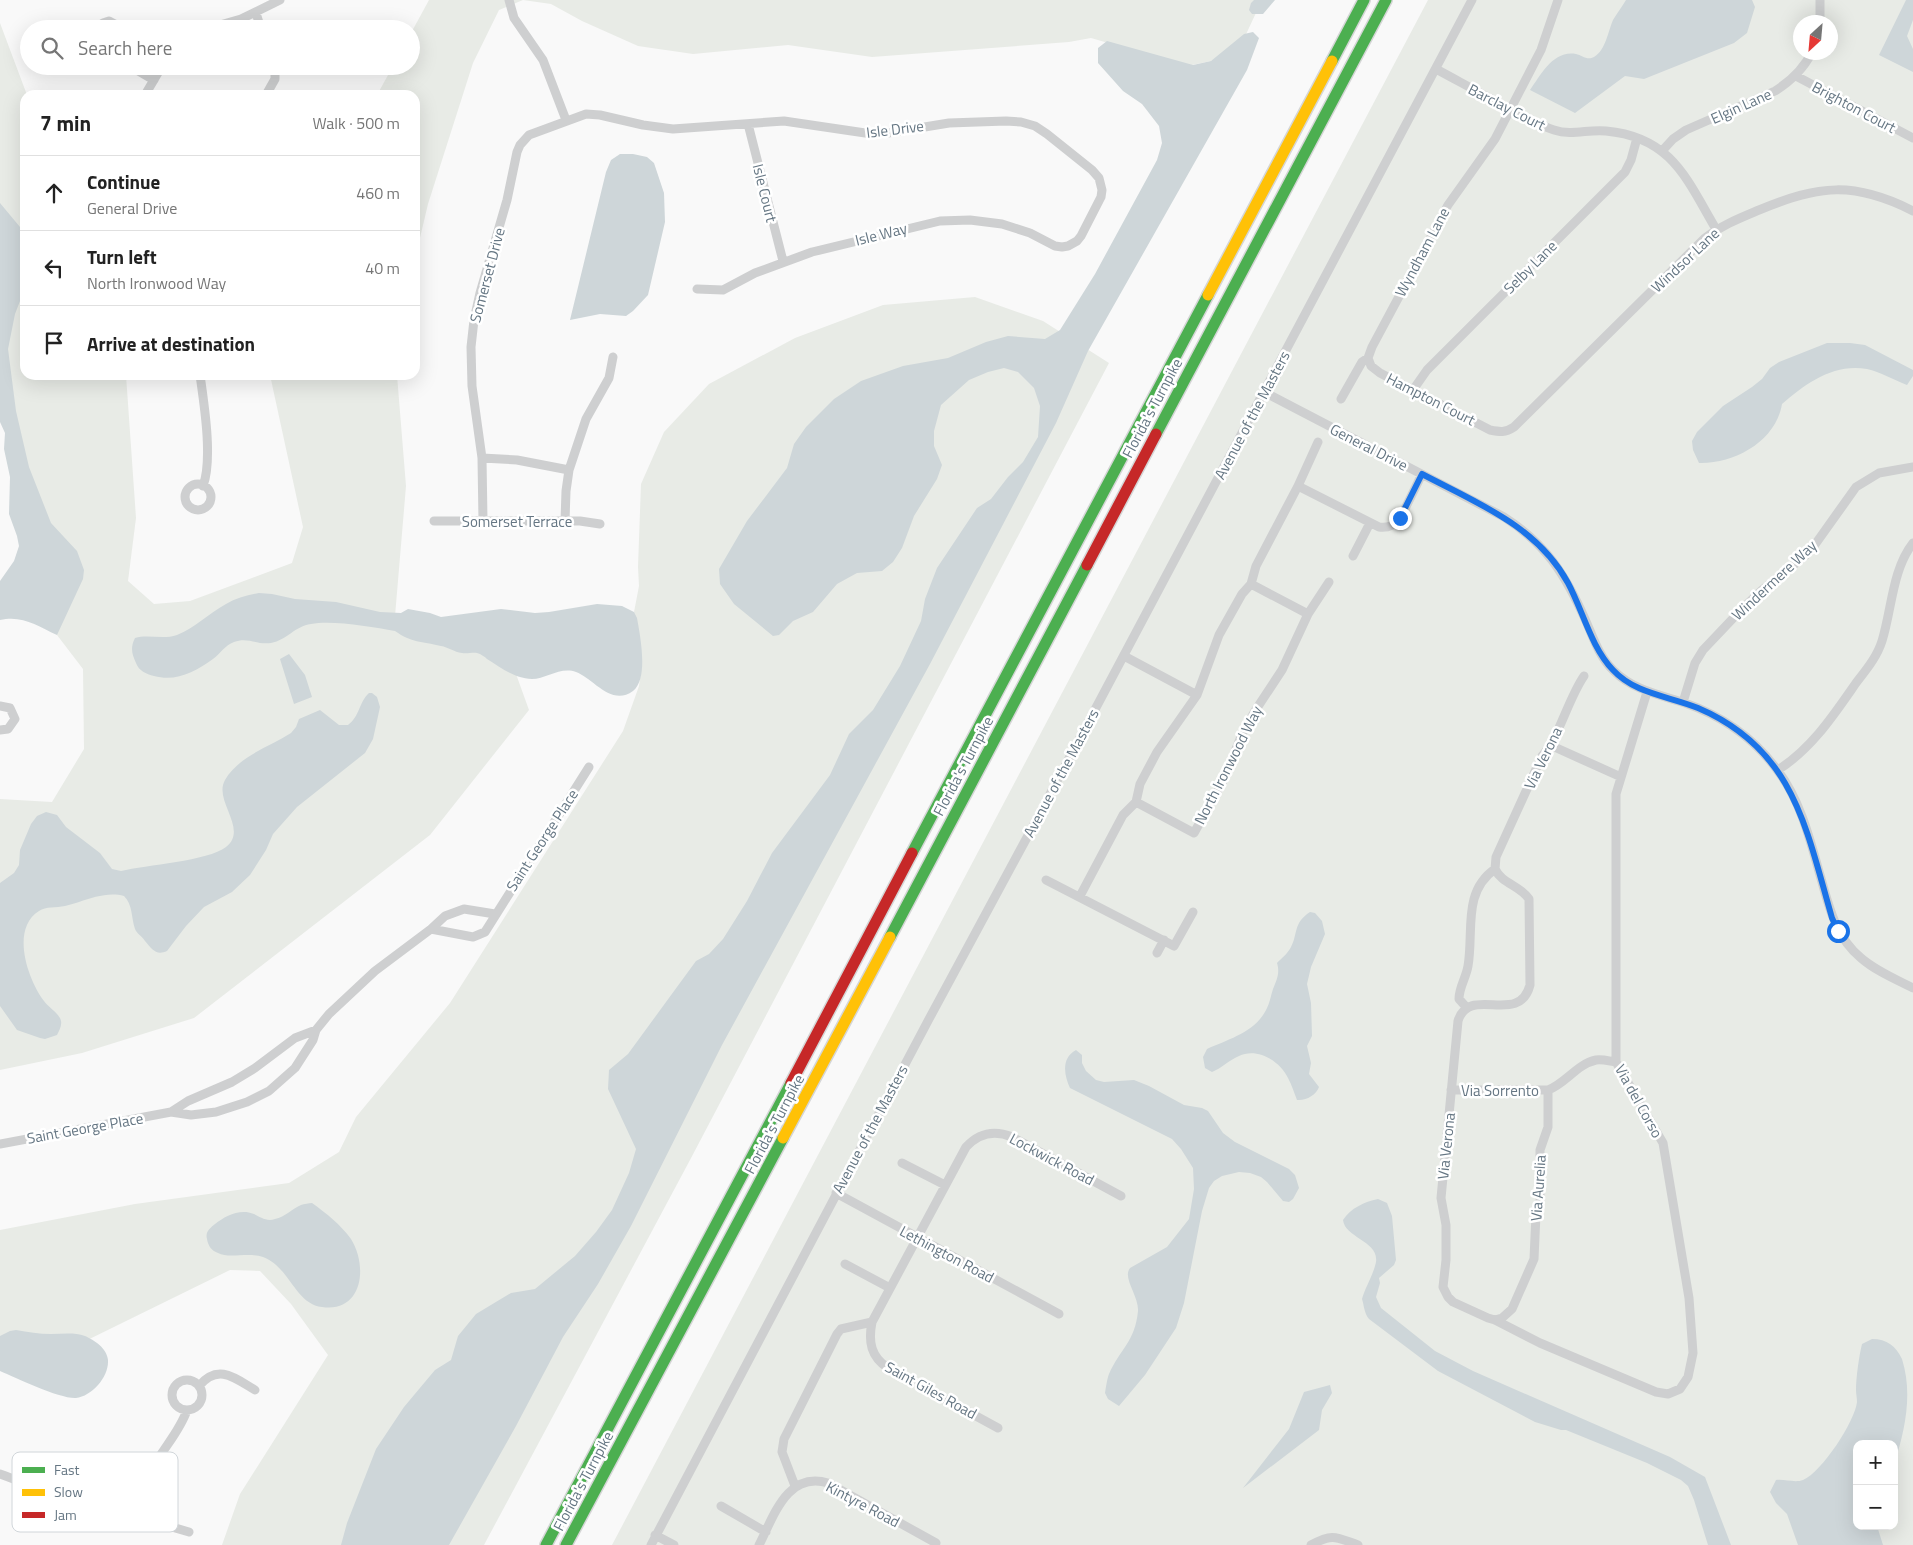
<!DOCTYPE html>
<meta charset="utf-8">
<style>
:root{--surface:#fff;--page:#f6f6f6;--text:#222;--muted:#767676;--line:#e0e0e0}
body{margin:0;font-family:"Titillium Web",sans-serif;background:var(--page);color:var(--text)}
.controls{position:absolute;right:15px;bottom:15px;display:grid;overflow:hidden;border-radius:10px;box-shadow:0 5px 20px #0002}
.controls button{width:45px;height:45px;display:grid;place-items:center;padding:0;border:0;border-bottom:1px solid var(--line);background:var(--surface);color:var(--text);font:25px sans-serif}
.compass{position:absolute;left:1793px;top:15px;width:45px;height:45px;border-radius:50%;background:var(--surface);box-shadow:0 5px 20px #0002;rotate:206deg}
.stop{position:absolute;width:15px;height:15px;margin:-11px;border:4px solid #1a73e8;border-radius:50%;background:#fff}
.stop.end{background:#1a73e8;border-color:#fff;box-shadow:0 1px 5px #0008}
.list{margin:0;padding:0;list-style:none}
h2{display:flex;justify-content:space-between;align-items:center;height:65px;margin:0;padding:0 20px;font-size:21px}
h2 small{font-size:16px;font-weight:400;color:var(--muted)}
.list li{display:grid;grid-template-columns:32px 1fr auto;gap:15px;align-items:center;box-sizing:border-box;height:75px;padding:0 20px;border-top:1px solid var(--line)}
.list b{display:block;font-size:19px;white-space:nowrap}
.list p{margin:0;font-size:16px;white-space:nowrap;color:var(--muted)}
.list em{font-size:16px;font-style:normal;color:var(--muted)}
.icon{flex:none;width:28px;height:28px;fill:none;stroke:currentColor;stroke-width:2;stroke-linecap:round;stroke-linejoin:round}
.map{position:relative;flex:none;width:1913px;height:1545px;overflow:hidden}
.search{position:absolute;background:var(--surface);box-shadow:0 5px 20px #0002;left:20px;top:20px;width:400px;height:55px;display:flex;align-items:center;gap:12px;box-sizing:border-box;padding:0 18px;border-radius:28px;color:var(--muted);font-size:19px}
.panel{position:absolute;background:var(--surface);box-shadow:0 5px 20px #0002;left:20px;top:90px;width:400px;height:290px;border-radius:15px}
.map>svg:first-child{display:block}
.green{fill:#e8ebe6;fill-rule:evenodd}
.water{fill:#ced6d9}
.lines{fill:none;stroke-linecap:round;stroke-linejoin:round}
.fast-casing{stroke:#d5d6d6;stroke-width:14}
.slow-casing{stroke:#d5d6d6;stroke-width:14}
.jam-casing{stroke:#d5d6d6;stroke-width:14}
.street{stroke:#cecfd0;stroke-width:9}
.fast{stroke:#4caf50;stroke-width:11}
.slow{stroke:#ffc107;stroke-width:11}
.jam{stroke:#c62828;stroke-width:11}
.route{stroke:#1a73e8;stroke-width:6}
.labels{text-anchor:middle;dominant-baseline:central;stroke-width:5;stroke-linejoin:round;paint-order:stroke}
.street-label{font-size:15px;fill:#657683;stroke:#fff}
.key{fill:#fff;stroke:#d1d6da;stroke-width:1}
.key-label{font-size:14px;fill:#657683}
</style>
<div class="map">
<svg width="1913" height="1545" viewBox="0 0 1913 1545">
<rect width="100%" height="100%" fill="#f9f9f9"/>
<path class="green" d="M 429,0 L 1262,0 L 1241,45 L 1211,61 L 1187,66 L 1091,38 L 1069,42 L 872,57 L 788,45 L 693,54 L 638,46 L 582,21 L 551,4 L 523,0 L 499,10 L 473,63 L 428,204 L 415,259 L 415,95 L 377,95 L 393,66 L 411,66 L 411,33 Z
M 1428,0 L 1913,0 L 1913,1545 L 612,1545 ZM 1800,22 L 1830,22 L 1830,52 L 1800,52 ZM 1857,1444 L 1894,1444 L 1894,1526 L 1857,1526 Z
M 0,23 L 27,95 L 25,95 L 25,375 L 126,375 L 136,518 L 128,581 L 154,604 L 190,601 L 292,563 L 303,527 L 270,375 L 397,375 L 406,486 L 394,628 L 480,649 L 516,674 L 529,710 L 430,835 L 194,1018 L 82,1053 L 0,1070 L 0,799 L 52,802 L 84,749 L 83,669 L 57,635 L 47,571 L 0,406 Z
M 975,297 L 1043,321 L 1109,363 L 690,1160 L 484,1545 L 222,1545 L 240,1494 L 328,1355 L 291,1304 L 260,1271 L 230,1270 L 63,1352 L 0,1362 L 0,1230 L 135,1204 L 289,1183 L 339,1152 L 356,1117 L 450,1003 L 623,731 L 639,686 L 642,664 L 634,612 L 639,586 L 638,567 L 641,484 L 664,432 L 709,384 L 795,338 L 883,305 Z"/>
<path class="water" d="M 1254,0 L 1275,0 L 1263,14 L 1252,14 L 1249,10 L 1251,3 Z
M 1626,0 L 1752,0 L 1755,7 L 1747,33 L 1734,43 L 1644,79 L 1625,76 L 1575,113 L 1530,90 C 1541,75 1553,50 1576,54 C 1582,55 1587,61 1594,57 C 1606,50 1608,31 1613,20 C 1617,13 1622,7 1626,0 Z
M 1906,0 L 1913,0 L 1913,20 L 1907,36 L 1913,49 L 1913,72 L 1879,55 Z
M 1253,32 L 1259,38 L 1247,70 L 1088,351 L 1056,423 L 930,664 L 722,1045 L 631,1226 L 598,1284 L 563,1337 L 516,1426 L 449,1545 L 341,1545 L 347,1523 L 376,1449 L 404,1407 L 435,1370 L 451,1360 L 458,1336 L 476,1314 L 511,1293 L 535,1289 L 575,1256 L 596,1232 L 612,1210 L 629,1173 L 636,1149 L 608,1089 L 609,1070 L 628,1054 L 696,961 L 709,954 L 723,939 L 747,901 L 772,853 L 830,775 L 849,734 L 873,710 L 900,666 L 921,621 L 925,599 L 937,568 L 977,508 L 991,499 L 1008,477 L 1023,462 L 1038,437 L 1040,406 L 1034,388 L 1018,372 L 1004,368 L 988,372 L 969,380 L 941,405 L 934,431 L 934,446 L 942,465 L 937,479 L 914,516 L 902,548 L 893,562 L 882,571 L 857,573 L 837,584 L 813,612 L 793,621 L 779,635 L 773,636 L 734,604 L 720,584 L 719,569 L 747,521 L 787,468 L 794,444 L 806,427 L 834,399 L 861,381 L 903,366 L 948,358 L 986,342 L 1008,336 L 1045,339 L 1060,330 L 1095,274 L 1157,160 L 1162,143 L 1159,126 L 1142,104 L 1123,91 L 1098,63 L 1098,48 L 1107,41 L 1193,65 L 1211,61 L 1244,34 Z
M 620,154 L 633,154 L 647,157 L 654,163 L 664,193 L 665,222 L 648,295 L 633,311 L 626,316 L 600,314 L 570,320 L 606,172 L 611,160 Z
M 0,203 L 25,233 L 25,288 L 15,314 L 8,349 L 16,411 L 29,467 L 51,523 L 77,551 L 84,570 L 83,579 L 57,635 C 37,626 23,615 0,620 L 0,581 L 14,561 L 19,546 L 17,536 L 9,514 L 10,477 L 4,449 L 5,433 L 0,422 Z
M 1827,343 L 1850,343 L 1865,345 L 1913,370 L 1913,376 L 1907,385 C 1894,380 1880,372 1867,369 C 1834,363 1806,383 1782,404 C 1776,441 1735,464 1699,463 L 1693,450 L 1692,441 L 1697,432 L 1723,406 L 1752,387 L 1762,379 L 1770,368 L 1779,362 Z
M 259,593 L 272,594 L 295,599 L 336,602 L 380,612 L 401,613 L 408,609 L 430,613 L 441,617 L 501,609 L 535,613 L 549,612 L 597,604 L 622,606 L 634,612 L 637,618 C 640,635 649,679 633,691 C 611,707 593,678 576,672 C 561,666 546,679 532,679 C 513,678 502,668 487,659 C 485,657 481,654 477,653 C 473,652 467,654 462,653 C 454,652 448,647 441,646 C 421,641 412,643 395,631 C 372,627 333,620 311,624 C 295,626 287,640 271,643 C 257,645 248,637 234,642 C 225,645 220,654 213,659 C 195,672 176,682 154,676 C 146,674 139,671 136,663 C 132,654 130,648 135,638 C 148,634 163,640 177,635 C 195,628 209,613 226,604 C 236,598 247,595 259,593 Z
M 289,654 L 305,675 L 312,697 L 294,704 L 280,659 Z
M 369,693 L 372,693 L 377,697 L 380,707 L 373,739 L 365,753 L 297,807 L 273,834 L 266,850 L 250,875 L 232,892 L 204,907 L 186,926 L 167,951 C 156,956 152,949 145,941 C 142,936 137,934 135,929 C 131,917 133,905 124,896 C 109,892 94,897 79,902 C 75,903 70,905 65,906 C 56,908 46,906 39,911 C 10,929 28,980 44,1001 C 48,1007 60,1014 61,1021 C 62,1026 59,1031 57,1035 L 45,1039 L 40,1038 L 17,1030 L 0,1006 L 0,883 L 14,873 L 19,865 L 20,850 L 31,824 L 37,816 L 46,812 L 57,815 L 66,827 L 100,853 L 112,869 L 121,871 C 146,865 208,861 226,847 C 249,829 213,801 225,780 C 239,756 269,747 291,733 L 296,727 L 299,719 L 320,710 L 339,725 L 348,725 C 360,716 359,702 369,693 Z
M 1310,912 L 1315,913 L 1322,921 L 1325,934 L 1311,967 L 1307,984 L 1311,1003 L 1312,1036 L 1307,1046 L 1311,1063 L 1309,1074 L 1319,1087 C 1316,1095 1306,1101 1297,1100 C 1294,1093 1292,1085 1288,1078 C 1280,1061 1257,1047 1239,1056 C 1229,1060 1222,1068 1212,1072 L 1205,1068 L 1203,1057 L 1207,1049 C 1229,1039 1256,1032 1267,1008 C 1270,1002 1271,995 1273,989 C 1277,979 1280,973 1277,963 C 1282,958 1288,953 1291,947 C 1298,934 1293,923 1310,912 Z
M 1076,1050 L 1082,1055 L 1082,1063 L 1086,1071 L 1096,1080 L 1104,1082 L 1134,1080 L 1149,1086 L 1184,1105 L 1202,1108 L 1208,1111 L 1223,1133 L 1235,1142 L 1289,1169 L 1295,1175 L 1299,1188 L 1293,1199 L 1289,1202 L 1283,1201 L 1267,1182 L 1261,1177 L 1250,1173 L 1239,1172 L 1222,1176 L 1214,1181 L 1209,1188 L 1202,1211 L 1184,1303 L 1176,1328 L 1145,1375 L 1119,1406 L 1108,1399 L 1105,1393 C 1106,1387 1107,1379 1109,1374 C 1120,1349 1135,1342 1138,1311 C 1139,1296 1122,1278 1130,1268 L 1167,1247 L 1189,1219 L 1194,1189 L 1193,1168 L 1181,1149 L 1172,1139 L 1070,1088 C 1064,1075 1061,1058 1076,1050 Z
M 1378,1199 L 1387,1203 L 1392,1216 L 1396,1260 L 1394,1265 L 1379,1278 L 1380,1283 L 1376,1297 L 1381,1308 L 1435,1351 L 1473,1371 L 1670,1457 L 1705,1477 L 1731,1545 L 1708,1545 L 1694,1500 L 1688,1486 L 1681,1480 L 1647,1463 L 1566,1430 L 1561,1430 L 1535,1422 L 1438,1371 L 1369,1319 C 1364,1313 1364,1305 1362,1299 C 1365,1288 1374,1273 1376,1262 C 1379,1241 1345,1238 1343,1220 C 1351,1208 1364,1202 1378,1199 Z
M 312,1203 C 326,1213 341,1225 351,1239 C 368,1266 363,1313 322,1307 C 295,1304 290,1267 263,1257 C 247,1252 229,1259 218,1253 C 212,1251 208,1246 207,1239 C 205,1232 210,1228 215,1224 C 225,1216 240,1208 254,1214 C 260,1217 267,1222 275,1219 C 285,1217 293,1208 301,1205 C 304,1204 309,1203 312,1203 Z
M 16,1330 C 28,1332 39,1334 51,1334 C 62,1334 74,1332 85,1336 C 94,1340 107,1348 108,1360 C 109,1377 92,1396 76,1398 C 60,1399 16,1378 0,1371 L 0,1336 L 10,1331 Z
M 1872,1339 C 1887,1339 1896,1346 1902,1359 C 1913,1394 1905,1430 1894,1465 L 1894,1444 L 1857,1444 L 1857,1526 L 1877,1526 L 1883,1545 L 1798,1545 L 1787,1514 L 1776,1503 L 1770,1492 L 1776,1480 C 1785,1479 1795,1483 1803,1480 C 1822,1472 1855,1421 1857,1402 C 1857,1398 1856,1394 1856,1390 C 1856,1378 1859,1356 1862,1344 Z
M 1330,1385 L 1332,1393 L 1322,1410 L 1319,1430 L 1243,1488 L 1289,1429 L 1304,1392 Z"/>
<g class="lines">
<g class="fast-casing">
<path id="fast" d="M 1332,61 L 1364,0
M 1156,434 L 1386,0
M 912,853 L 1208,295
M 890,937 L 1087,565
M 546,1545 L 791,1083
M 566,1545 L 783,1138"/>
</g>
<g class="slow-casing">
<path id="slow" d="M 1208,295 L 1332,61
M 783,1138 L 890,937"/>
</g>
<g class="jam-casing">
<path id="jam" d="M 1087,565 L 1156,434
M 791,1083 L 912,853"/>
</g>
<path class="street" d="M 509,0 L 514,18 L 543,60 L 566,120
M 1820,0 L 1820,22
M 256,13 L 261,29
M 97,29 L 103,23 L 109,21 L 124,29
M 206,29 L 241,19 L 280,0
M 130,66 L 154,80
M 1436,69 C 1462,83 1489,98 1516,112 C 1528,118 1541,126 1554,130 C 1572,136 1588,129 1606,131 C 1672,137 1687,180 1716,229
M 1796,76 L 1913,138
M 145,95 L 162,66
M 266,95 L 275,79 L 275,66
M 748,124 L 783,261
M 1662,151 L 1673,139 L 1686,130 L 1775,91 C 1791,81 1803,70 1812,52
M 1368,358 L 1371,366 L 1380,373 L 1490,430 C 1500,432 1505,433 1514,427 L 1705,238 C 1722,225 1740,218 1759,210 C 1819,185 1854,181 1913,211
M 200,375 C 204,404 213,459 203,486
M 1413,390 L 1427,370 L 1625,172 L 1631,160 L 1637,138
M 1264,392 L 1504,517 C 1546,544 1565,574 1585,619 C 1593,637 1599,657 1614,671 C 1633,690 1660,695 1685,703 C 1722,716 1755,739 1778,771 C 1802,803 1811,844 1822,882 C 1830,911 1837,938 1861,958 C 1876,971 1895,979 1913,988
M 1341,399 L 1362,362 L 1368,358 L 1372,347 L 1448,205 L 1495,139 L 1541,50 L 1558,0
M 482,458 L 517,460 L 569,470
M185 497a13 13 0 1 1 26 0a13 13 0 1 1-26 0Z
M 1298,486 L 1379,527 C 1388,528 1394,526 1400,519 L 1422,474
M 434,521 L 580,521 L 600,524
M 483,521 L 482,458 L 472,386 L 471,347 L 474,320 L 480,293 L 507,200 L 517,152 L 520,145 L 529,135 L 586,114 L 600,115 L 643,125 L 673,129 L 784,121 L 872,134 L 888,133 L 949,123 L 1006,121 L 1021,122 L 1035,126 L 1047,134 L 1092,170 L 1099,178 L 1102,190 L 1101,197 L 1081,236 L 1077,241 L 1068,246 L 1062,247 L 1055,246 L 1030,233 L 1002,224 L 970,220 L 940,221 L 812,252 L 755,273 L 723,290 L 697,289
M 565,521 L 566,491 L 569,470 L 586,419 L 609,378 L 613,357
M 1353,556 L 1370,523
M 1251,584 L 1308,614
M 1124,656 L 1197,695
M 1683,702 L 1695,663 L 1703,650 L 1740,611 L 1762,590 L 1805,556 L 1814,546 L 1856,487 L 1879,473 L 1913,467
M 0,706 L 10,708 L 15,719 L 8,729 L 0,730
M 1550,745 L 1621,777
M 1778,770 C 1812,748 1833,716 1856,683 C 1866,670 1877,657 1882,641 C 1892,609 1892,570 1913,543
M 1136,802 L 1194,833 L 1222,783 L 1243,732 L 1255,711 L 1282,670 L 1308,614 L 1329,582
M 1495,869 C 1502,884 1520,885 1529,899 L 1530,985 C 1519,1027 1469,984 1458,1021 L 1441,1198 L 1446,1225 L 1446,1260 L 1443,1287 L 1448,1297 L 1453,1302 L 1488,1318 L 1495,1320 L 1540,1343 L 1656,1392 L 1668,1394 L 1680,1389 L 1688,1377 L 1693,1353 L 1689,1298 L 1663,1143 L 1616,1062 L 1616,794 L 1647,692
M 1046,880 L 1174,946 L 1193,912
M 1080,896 L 1123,815 L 1136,802 L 1140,784 L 1157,752 L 1197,695 L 1219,635 L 1242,594 L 1251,584 L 1256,566 L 1298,486 L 1318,442
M 431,929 L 473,937 L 485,932 L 589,767
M 1157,953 L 1164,940
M 1467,1008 L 1459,999 C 1459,987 1466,978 1468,966 C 1474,932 1462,892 1495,869 L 1496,857 L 1542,756 C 1559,738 1568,699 1584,676
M 1451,1090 L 1548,1090 C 1565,1084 1577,1064 1596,1060 C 1602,1059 1609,1061 1616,1062
M 171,1112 L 191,1115 L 216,1112 L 247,1102 L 269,1091 L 295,1068 L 313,1040 L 316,1030 L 329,1014 L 375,971 L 431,929 L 445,916 L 464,909 L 495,914
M 0,1144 L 171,1112 L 188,1101 L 232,1082 L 255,1068 L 295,1038 L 316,1030
M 902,1163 L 945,1185
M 836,1193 L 1059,1314
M 845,1264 L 890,1288
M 1495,1320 L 1502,1318 L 1512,1309 L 1534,1259 L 1536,1214 L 1540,1201 L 1540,1150 L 1548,1127 L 1548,1090
M172 1395a15 15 0 1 1 30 0a15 15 0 1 1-30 0Z
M 199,1386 C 218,1363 235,1378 255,1390
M 998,1428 L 888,1368 C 871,1357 868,1342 872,1322 L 966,1147 C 979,1133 995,1130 1012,1137 L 1121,1196
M 0,1474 C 64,1497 111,1530 158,1459 C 168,1443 181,1428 187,1410
M 795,1486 L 782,1452 L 784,1439 L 837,1334 L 841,1329 L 872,1322
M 112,1500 C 120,1514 131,1523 147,1515 L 149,1503 L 139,1483
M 721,1506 L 766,1532
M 147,1515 L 158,1523 L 189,1532
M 655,1535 L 674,1545
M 651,1545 L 929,1019 L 1031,830 L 1472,0
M 759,1545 C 774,1516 787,1471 828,1483 L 936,1543
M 1311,1545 C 1333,1533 1336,1537 1358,1545"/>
<use href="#fast" class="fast"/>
<use href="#slow" class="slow"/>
<use href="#jam" class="jam"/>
</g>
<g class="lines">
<path class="route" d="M 1400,518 L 1422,474 C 1477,503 1537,526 1568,583 C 1583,611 1591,647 1613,670 C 1635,694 1669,696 1698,708 C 1794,749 1806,828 1832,918 L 1838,931"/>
</g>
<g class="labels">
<g class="street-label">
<text transform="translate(1741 106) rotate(-24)">Elgin Lane</text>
<text transform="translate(1507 107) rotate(27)">Barclay Court</text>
<text transform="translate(1854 107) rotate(28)">Brighton Court</text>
<text transform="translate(895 129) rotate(-7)">Isle Drive</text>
<text transform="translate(765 193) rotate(76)">Isle Court</text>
<text transform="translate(881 234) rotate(-14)">Isle Way</text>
<text transform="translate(1422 252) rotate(-62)">Wyndham Lane</text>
<text transform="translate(1685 260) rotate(-43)">Windsor Lane</text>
<text transform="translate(1530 267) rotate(-45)">Selby Lane</text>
<text transform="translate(487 275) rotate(-75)">Somerset Drive</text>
<text transform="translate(1431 399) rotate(27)">Hampton Court</text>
<text transform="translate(1152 408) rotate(-62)">Florida's Turnpike</text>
<text transform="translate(1252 415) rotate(-62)">Avenue of the Masters</text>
<text transform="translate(1369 447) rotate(27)">General Drive</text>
<text x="517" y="521">Somerset Terrace</text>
<text transform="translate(1774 580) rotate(-43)">Windermere Way</text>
<text transform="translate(1543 758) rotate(-64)">Via Verona</text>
<text transform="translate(1228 765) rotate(-63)">North Ironwood Way</text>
<text transform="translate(963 766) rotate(-62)">Florida's Turnpike</text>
<text transform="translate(1061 773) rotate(-62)">Avenue of the Masters</text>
<text transform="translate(542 840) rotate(-57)">Saint George Place</text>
<text x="1500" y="1090">Via Sorrento</text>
<text transform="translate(1639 1101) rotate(61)">Via del Corso</text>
<text transform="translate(774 1124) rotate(-62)">Florida's Turnpike</text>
<text transform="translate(85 1128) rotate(-10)">Saint George Place</text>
<text transform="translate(870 1129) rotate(-62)">Avenue of the Masters</text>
<text transform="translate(1446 1146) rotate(-84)">Via Verona</text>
<text transform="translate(1052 1159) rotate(28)">Lockwick Road</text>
<text transform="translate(1538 1188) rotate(-86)">Via Aurelia</text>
<text transform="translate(947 1254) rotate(28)">Lethington Road</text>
<text transform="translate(931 1390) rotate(29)">Saint Giles Road</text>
<text transform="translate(583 1481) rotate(-62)">Florida's Turnpike</text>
<text transform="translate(863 1504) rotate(28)">Kintyre Road</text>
</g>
</g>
<rect x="12" y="1452" width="166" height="80" rx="8" class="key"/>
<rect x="22" y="1467" width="23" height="6" fill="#4caf50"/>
<rect x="22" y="1489" width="23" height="7" fill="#ffc107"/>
<rect x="22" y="1512" width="23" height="6" fill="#c62828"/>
<g class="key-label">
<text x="54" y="1475">Fast</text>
<text x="54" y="1497">Slow</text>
<text x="54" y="1520">Jam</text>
</g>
</svg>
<div class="controls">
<button>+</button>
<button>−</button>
</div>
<svg class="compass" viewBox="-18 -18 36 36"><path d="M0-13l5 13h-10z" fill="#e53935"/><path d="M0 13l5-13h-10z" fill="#767676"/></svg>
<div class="stop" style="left:1838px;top:931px"></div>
<div class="stop end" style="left:1400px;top:518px"></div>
<div class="search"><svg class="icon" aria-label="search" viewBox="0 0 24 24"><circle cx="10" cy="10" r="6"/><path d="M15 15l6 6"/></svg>Search here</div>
<section class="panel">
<h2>7 min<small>Walk · 500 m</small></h2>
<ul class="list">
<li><svg class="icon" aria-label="ahead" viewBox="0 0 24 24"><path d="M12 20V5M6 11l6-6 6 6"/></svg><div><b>Continue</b><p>General Drive</p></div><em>460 m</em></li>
<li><svg class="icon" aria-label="left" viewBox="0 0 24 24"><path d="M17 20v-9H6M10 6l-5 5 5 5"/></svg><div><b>Turn left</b><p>North Ironwood Way</p></div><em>40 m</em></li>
<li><svg class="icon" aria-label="arrive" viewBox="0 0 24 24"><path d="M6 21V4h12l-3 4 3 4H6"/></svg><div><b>Arrive at destination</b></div></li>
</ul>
</section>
</div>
